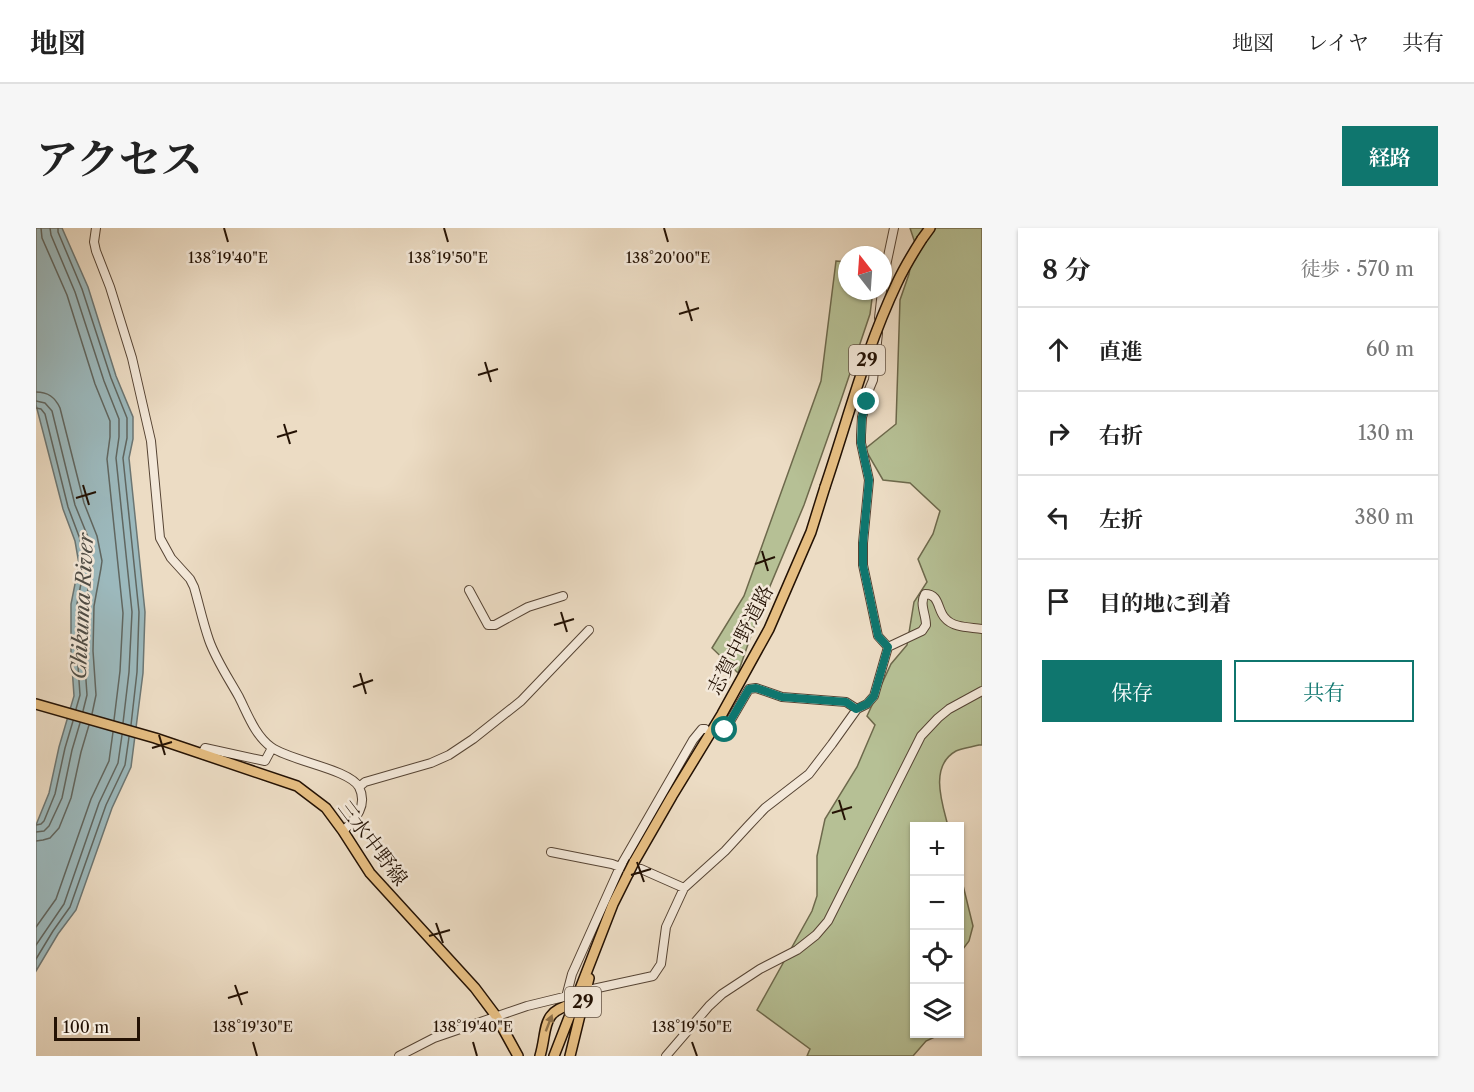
<!DOCTYPE html>
<html lang="ja">
<meta charset="utf-8">
<style>
:root{--surface:#fff;--page:#f6f6f6;--text:#222;--muted:#767676;--line:#e0e0e0;--accent:#0f766e}
body{margin:0;font-family:"Libre Caslon Text","Noto Serif JP",serif;background:var(--page);color:var(--text)}
.controls{position:absolute;right:18px;bottom:18px;display:grid;overflow:hidden;border-radius:0px;box-shadow:0 2px 4px #0004}
.controls button{width:54px;height:54px;display:grid;place-items:center;padding:0;border:0;border-bottom:2px solid var(--line);background:var(--surface);color:var(--text);font:30px sans-serif}
.compass{position:absolute;left:802px;top:18px;width:54px;height:54px;border-radius:50%;background:var(--surface);box-shadow:0 2px 4px #0004;rotate:343deg}
.scale{position:absolute;left:18px;bottom:15px;width:86px;box-sizing:border-box;padding-left:6px;border:3px solid #241204;border-top:0;font-size:16px;line-height:21px;white-space:nowrap;color:#241204;-webkit-text-stroke:4px #f3e8d9;paint-order:stroke}
.stop{position:absolute;width:18px;height:18px;margin:-14px;border:4px solid #0f766e;border-radius:50%;background:#fff}
.stop.end{background:#0f766e;border-color:#fff;box-shadow:0 2px 6px #0008}
.list{margin:0;padding:0;list-style:none}
h2{display:flex;justify-content:space-between;align-items:center;height:78px;margin:0;padding:0 24px;font-size:26px}
h2 small{font-size:20px;font-weight:400;color:var(--muted)}
.list li{display:grid;grid-template-columns:39px 1fr auto;gap:18px;align-items:center;box-sizing:border-box;height:84px;padding:0 24px;border-top:2px solid var(--line)}
.list b{display:block;font-size:22px;white-space:nowrap}
.list em{font-size:20px;font-style:normal;color:var(--muted)}
.actions{display:flex;gap:12px;padding:18px 24px}
.actions a{flex:1;padding:14px 0;border:2px solid var(--accent);border-radius:0px;text-align:center;font-size:21px;color:var(--accent)}
.actions .main{background:var(--accent);color:#fff}
.icon{flex:none;width:33px;height:33px;fill:none;stroke:currentColor;stroke-width:2;stroke-linecap:round;stroke-linejoin:round}
.map{position:relative;flex:none;width:946px;height:828px;overflow:hidden;border-radius:0px}
header{display:flex;align-items:center;gap:36px;box-sizing:border-box;height:84px;padding:0 30px;background:var(--surface);border-bottom:2px solid var(--line)}
header strong{font-size:28px}
nav{display:flex;gap:33px;margin-inline-start:auto;font-size:21px}
.intro{display:flex;align-items:center;justify-content:space-between;box-sizing:border-box;height:144px;padding:0 36px}
h1{margin:0;font-size:42px}
.button{padding:15px 27px;border-radius:0px;background:var(--accent);color:#fff;font-size:21px;font-weight:700}
main{display:flex;gap:36px;padding:0 36px}
aside{flex:1;background:var(--surface);border-radius:0px;box-shadow:0 2px 4px #0004}
.map>svg:first-child{display:block}
.green{fill:#b6c095;stroke:#6d694c;stroke-width:1.5}
.water{fill:#9cb9bd;stroke:#6c7673;stroke-width:1.5}
.lines{fill:none;stroke-linecap:round;stroke-linejoin:round}
.shore{stroke:#606660;stroke-width:1.5}
.minor-casing{stroke:#564434;stroke-width:10}
.major-casing{stroke:#241204;stroke-width:12}
.minor{stroke:#f3e8d9;stroke-width:8}
.major{stroke:#e6be82;stroke-width:9}
.major-bridge-casing{stroke:#241204;stroke-width:12;stroke-linecap:butt}
.major-bridge{stroke:#e6be82;stroke-width:9}
.oneway{fill:#8f7149}
.route{stroke:#0f766e;stroke-width:8}
.ticks{fill:none;stroke:#241204;stroke-width:2}
.labels{text-anchor:middle;dominant-baseline:central;stroke-width:5;stroke-linejoin:round;paint-order:stroke}
.shield{fill:#f3e8d9;stroke:#625244;stroke-width:1.5}
.shield-label{font-size:18px;font-weight:bold;fill:#241204}
.street-label{font-size:20px;fill:#241204;stroke:#f3e8d9}
.water-label{font-size:21px;font-style:italic;fill:#4e4c45;stroke:#f3e8d9}
.ticks-label{font-size:15px;text-anchor:middle;fill:#241204;stroke:#f3e8d9;stroke-width:5;stroke-linejoin:round;paint-order:stroke}
</style>
<header>
<strong>地図</strong>
<nav><a>地図</a><a>レイヤ</a><a>共有</a></nav>
</header>
<div class="intro"><h1>アクセス</h1><a class="button">経路</a></div>
<main>
<div class="map">
<svg width="946" height="828" viewBox="0 0 946 828">
<rect width="100%" height="100%" fill="#ecdcc4"/>
<filter id="stains"><feTurbulence type="fractalNoise" baseFrequency=".00333" numOctaves="4"/><feColorMatrix values="0 0 0 0 .2 0 0 0 0 .09 0 0 0 0 .02 0 0 0 .5 -.17"/></filter>
<radialGradient id="worn" r=".72"><stop offset=".6" stop-color="#630" stop-opacity="0"/><stop offset="1" stop-color="#630" stop-opacity=".3"/></radialGradient>
<path class="green" d="M 874,0 L 946,0 L 946,517 L 943,517 C 936,519 927,520 920,523 C 893,538 906,575 912,598 L 878,598 L 878,806 L 905,806 L 890,813 L 877,828 L 771,828 L 774,821 L 721,782 L 776,683 L 781,668 L 781,628 L 789,591 L 821,539 L 839,497 L 831,488 L 855,436 L 871,417 L 878,374 L 891,354 L 882,331 L 897,306 L 904,283 L 874,255 L 847,252 L 829,221 L 860,196 L 864,72 L 873,46 L 879,15 Z
M 800,33 L 811,34 L 811,63 L 837,63 L 834,86 L 804,175 L 768,277 L 724,382 L 702,445 L 676,420 L 708,368 L 785,153 Z
M 924,645 L 937,698 L 933,713 L 924,725 Z"/>
<path class="water" d="M 0,0 L 26,0 L 52,59 L 80,148 L 97,189 L 97,211 L 93,230 L 109,384 L 107,445 L 95,539 L 76,580 L 40,682 L 22,706 L 0,743 L 0,597 L 13,565 L 23,519 L 38,468 L 35,424 L 35,376 L 43,336 L 39,313 L 27,281 L 0,177 Z"/>
<g class="lines">
<path class="shore" d="M 5,0 L 6,10 L 31,67 L 59,156 L 74,193 L 74,209 L 71,231 L 87,385 L 84,443 L 78,492
M 14,0 L 15,7 L 39,64 L 68,153 L 83,191 L 83,209 L 80,230 L 96,384 L 93,444 L 87,495
M 22,0 L 22,4 L 46,61 L 75,150 L 91,190 L 91,210 L 87,230 L 103,384 L 101,444 L 95,497
M 0,164 C 12,164 19,169 24,180 L 48,275 L 61,308 L 66,333 L 65,340 L 58,378 L 57,423 L 60,467 L 56,486
M 0,173 L 9,175 L 16,183 L 39,277 L 52,309 L 57,334 L 49,377 L 48,423 L 51,467 L 47,483
M 0,180 L 5,181 L 9,186 L 32,279 L 44,311 L 49,335 L 41,376 L 41,424 L 44,467 L 40,481
M 0,597 L 5,596 L 8,593 L 19,566 L 29,520 L 37,493
M 0,604 L 8,603 L 13,598 L 26,570 L 36,522 L 44,495
M 0,613 L 7,612 L 14,610 L 23,600 L 35,570 L 45,524 L 53,497
M 0,699 L 20,671 L 55,571 L 73,533 L 77,504
M 0,717 L 28,676 L 63,575 L 82,535 L 86,507
M 0,731 L 17,703 L 34,679 L 70,577 L 89,537 L 93,509"/>
<g class="minor-casing">
<path id="minor" d="M 60,0 L 58,14 L 60,23 L 74,59 L 96,130 L 115,213 L 124,310 L 135,330 L 154,351 L 158,359 C 163,376 167,395 173,412 C 180,432 193,451 203,469 C 212,487 219,507 235,519 C 254,533 313,541 323,559 C 332,577 320,591 307,603
M 847,52 L 858,0
M 843,90 L 846,63
M 842,105 L 837,152 L 832,164 L 831,173 L 826,189 L 825,207 L 825,215 L 833,252 L 827,315 L 827,337 L 842,408 L 852,419
M 433,362 L 452,397 L 459,397 L 492,379 L 527,368
M 689,502 L 713,461 L 720,460 L 746,469 L 810,474 L 821,481
M 166,526 L 169,520 L 229,533 L 236,520
M 323,559 L 329,554 L 395,535 L 413,527 L 437,511 L 485,473 L 553,402
M 515,624 L 576,636 L 584,639 L 605,641 L 648,660
M 557,761 L 617,748 L 625,736 L 630,699 L 648,660 L 689,623 L 712,598 L 729,580 L 773,546 L 796,516 L 821,481 L 831,476 L 838,468 L 852,419 L 886,403 L 890,397 C 890,386 883,376 889,366 C 904,366 901,382 909,390 C 917,400 934,399 946,401
M 530,769 L 536,746 L 584,639 L 657,512 L 666,501 L 669,501
M 363,828 L 398,810 L 491,778 L 536,767
M 630,828 L 673,778 L 686,766 L 724,741 L 761,722 L 780,707 L 792,693 L 885,508 L 902,490 L 913,481 L 946,463"/>
</g>
<g class="major-casing">
<path id="major" d="M 886,11 L 894,0
M 0,476 L 119,510 L 261,558 L 290,580 L 307,603 L 334,645 L 439,760 L 460,788 L 482,828
M 598,634 L 636,568 L 686,486 L 733,401 L 775,304 L 789,259
M 504,828 C 512,801 504,783 538,776
M 518,828 L 577,676 L 592,646
M 534,828 L 553,750"/>
</g>
<use href="#minor" class="minor"/>
<use href="#major" class="major"/>
<g class="major-bridge-casing">
<path id="major-bridge" d="M 789,259 C 812,191 830,120 861,55 C 868,40 877,25 886,11
M 592,646 L 598,634"/>
</g>
<use href="#major-bridge" class="major-bridge"/>
</g>
<defs><path id="oneway-solid" d="M-6-.8H1V-3.2L6.5 0L1 3.2V.8H-6Z" transform="scale(1.5)"/></defs>
<use class="oneway" href="#oneway-solid" transform="translate(513 795) rotate(-69)"/>
<g class="lines">
<path class="route" d="M 689,502 L 713,461 L 720,460 L 746,469 L 810,474 L 820,481 L 831,476 L 838,468 L 852,419 L 842,408 L 827,337 L 827,315 L 833,252 L 825,215 L 826,189 L 831,174"/>
</g>
<path class="ticks" d="M 188,0 L 192,14M 408,0 L 412,14M 628,0 L 632,14M 650,73 L 656,93M 643,86 L 663,80M 449,134 L 455,154M 442,147 L 462,141M 248,196 L 254,216M 241,209 L 261,203M 47,257 L 53,277M 40,270 L 60,264M 726,323 L 732,343M 719,336 L 739,329M 525,384 L 531,404M 518,397 L 538,391M 324,445 L 330,466M 317,459 L 337,452M 123,507 L 129,527M 116,520 L 136,514M 803,572 L 809,592M 796,585 L 816,579M 601,634 L 608,654M 595,647 L 615,641M 400,695 L 407,715M 393,708 L 414,702M 199,757 L 206,777M 192,770 L 212,764M 217,814 L 221,828M 437,814 L 441,828M 656,814 L 661,828"/>
<g class="labels">
<g class="shield">
<rect x="813" y="117" width="36" height="30" rx="4.5"/>
<rect x="529" y="759" width="36" height="30" rx="4.5"/>
</g>
<g class="shield-label">
<text x="831" y="132">29</text>
<text x="547" y="774">29</text>
</g>
<g class="street-label">
<text transform="translate(704 412) rotate(-63)">志賀中野道路</text>
<text transform="translate(337 615) rotate(53)">三水中野線</text>
</g>
<g class="water-label">
<text transform="translate(46 378) rotate(-87)">Chikuma River</text>
</g>
</g>
<g class="ticks-label">
<text x="192" y="35">138°19'40"E</text>
<text x="412" y="35">138°19'50"E</text>
<text x="632" y="35">138°20'00"E</text>
<text x="217" y="804">138°19'30"E</text>
<text x="437" y="804">138°19'40"E</text>
<text x="656" y="804">138°19'50"E</text>
</g>
<rect width="100%" height="100%" filter="url(#stains)"/>
<rect width="100%" height="100%" fill="url(#worn)"/>
</svg>
<div class="controls">
<button>+</button>
<button>−</button>
<button><svg class="icon" aria-label="locate" viewBox="0 0 24 24"><circle cx="12" cy="12" r="6"/><path d="M12 2v4M12 18v4M2 12h4M18 12h4"/></svg></button>
<button><svg class="icon" aria-label="layers" viewBox="0 0 24 24"><path d="M12 4l9 5-9 5-9-5zM3 14l9 5 9-5"/></svg></button>
</div>
<svg class="compass" viewBox="-18 -18 36 36"><path d="M0-13l5 13h-10z" fill="#e53935"/><path d="M0 13l5-13h-10z" fill="#767676"/></svg>
<div class="scale">100 m</div>
<div class="stop" style="left:689px;top:502px"></div>
<div class="stop end" style="left:831px;top:174px"></div>
</div>
<aside>
<h2>8 分<small>徒歩 · 570 m</small></h2>
<ul class="list">
<li><svg class="icon" aria-label="ahead" viewBox="0 0 24 24"><path d="M12 20V5M6 11l6-6 6 6"/></svg><div><b>直進</b></div><em>60 m</em></li>
<li><svg class="icon" aria-label="right" viewBox="0 0 24 24"><path d="M7 20v-9h11M14 6l5 5-5 5"/></svg><div><b>右折</b></div><em>130 m</em></li>
<li><svg class="icon" aria-label="left" viewBox="0 0 24 24"><path d="M17 20v-9H6M10 6l-5 5 5 5"/></svg><div><b>左折</b></div><em>380 m</em></li>
<li><svg class="icon" aria-label="arrive" viewBox="0 0 24 24"><path d="M6 21V4h12l-3 4 3 4H6"/></svg><div><b>目的地に到着</b></div></li>
</ul>
<div class="actions"><a class="main">保存</a><a>共有</a></div>
</aside>
</main>
